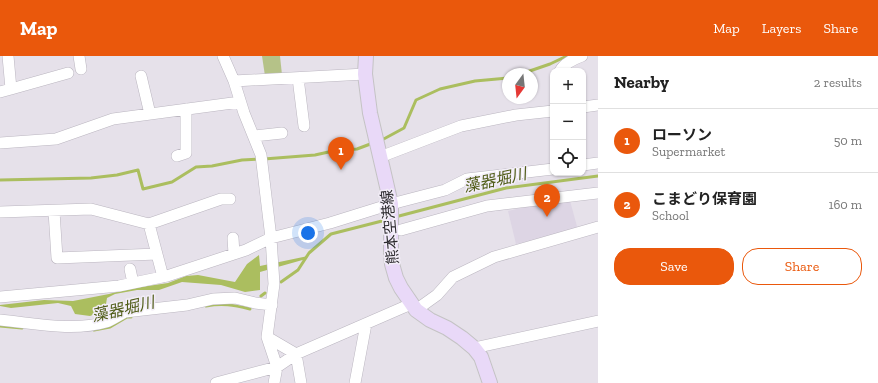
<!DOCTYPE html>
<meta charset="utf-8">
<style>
:root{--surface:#fff;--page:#f6f6f6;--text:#222;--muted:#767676;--line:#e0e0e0;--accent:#ea580c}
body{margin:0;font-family:"Zilla Slab","Noto Sans JP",serif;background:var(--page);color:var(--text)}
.controls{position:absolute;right:12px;top:12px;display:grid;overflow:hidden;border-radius:8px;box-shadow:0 1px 3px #0004}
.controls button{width:36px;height:36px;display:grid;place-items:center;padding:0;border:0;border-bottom:1px solid var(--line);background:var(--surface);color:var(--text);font:20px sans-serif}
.compass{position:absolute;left:502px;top:12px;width:36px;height:36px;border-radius:50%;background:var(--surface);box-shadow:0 1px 3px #0004;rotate:195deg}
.you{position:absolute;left:308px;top:177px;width:14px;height:14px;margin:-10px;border:3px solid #fff;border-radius:50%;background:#1a73e8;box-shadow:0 0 0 6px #1a73e833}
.badge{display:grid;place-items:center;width:26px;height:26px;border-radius:50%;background:var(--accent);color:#fff;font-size:13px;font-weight:700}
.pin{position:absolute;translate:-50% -33px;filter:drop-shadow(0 1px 2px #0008)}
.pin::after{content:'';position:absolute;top:21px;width:14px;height:12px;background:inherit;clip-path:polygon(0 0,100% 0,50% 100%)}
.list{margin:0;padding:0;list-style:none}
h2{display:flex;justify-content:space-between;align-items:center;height:52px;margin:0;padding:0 16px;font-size:17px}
h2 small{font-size:13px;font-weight:400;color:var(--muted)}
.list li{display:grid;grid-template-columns:26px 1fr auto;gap:12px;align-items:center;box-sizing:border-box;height:64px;padding:0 16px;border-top:1px solid var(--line)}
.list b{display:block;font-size:15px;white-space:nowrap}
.list p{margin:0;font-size:13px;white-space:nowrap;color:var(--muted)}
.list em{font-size:13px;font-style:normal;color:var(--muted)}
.actions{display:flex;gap:8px;padding:12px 16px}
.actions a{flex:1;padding:9px 0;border:1px solid var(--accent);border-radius:16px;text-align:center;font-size:14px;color:var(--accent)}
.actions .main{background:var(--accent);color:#fff}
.icon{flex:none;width:22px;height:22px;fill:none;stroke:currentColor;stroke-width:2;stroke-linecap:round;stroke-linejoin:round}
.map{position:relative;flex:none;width:598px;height:327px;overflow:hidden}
header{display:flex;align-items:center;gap:24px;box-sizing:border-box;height:56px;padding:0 20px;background:var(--accent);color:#fff}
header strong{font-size:19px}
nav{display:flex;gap:22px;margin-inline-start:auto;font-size:14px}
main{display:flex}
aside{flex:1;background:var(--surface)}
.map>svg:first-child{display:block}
.built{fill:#ddd5e4}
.green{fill:#b5c288}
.water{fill:#abbe5f}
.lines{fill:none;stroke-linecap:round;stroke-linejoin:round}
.stream{stroke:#abbe5f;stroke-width:3}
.minor-casing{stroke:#bbb6c0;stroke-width:12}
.major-casing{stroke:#c4c3c4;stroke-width:16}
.minor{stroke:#fff;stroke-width:11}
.major{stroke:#e9d9f8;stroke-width:14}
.labels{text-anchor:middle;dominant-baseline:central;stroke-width:3;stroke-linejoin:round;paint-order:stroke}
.street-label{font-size:15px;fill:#2c2a2e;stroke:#f3eef8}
.water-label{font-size:16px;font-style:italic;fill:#515d19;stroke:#f3eef8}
</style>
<header>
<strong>Map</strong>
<nav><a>Map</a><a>Layers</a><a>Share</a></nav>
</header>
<main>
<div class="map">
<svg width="598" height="327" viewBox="0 0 598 327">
<rect width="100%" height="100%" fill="#e6e1ea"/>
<path class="built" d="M 569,141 L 578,174 L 516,188 L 508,155 Z"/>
<path class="green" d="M 262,0 L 280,0 L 282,19 L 265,20 Z"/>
<path class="water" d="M 259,199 L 260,210 L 308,200 L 306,203 L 260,216 L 260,234 L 245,236 L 221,229 L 182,226 L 159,234 L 137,234 L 115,238 L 107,242 L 105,254 L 90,260 L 75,258 L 71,250 L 58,247 L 11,252 L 0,250 L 0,249 L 44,244 L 73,245 L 109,238 L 128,233 L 168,227 L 186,220 L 198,219 L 235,226 L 247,208 Z"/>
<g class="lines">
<path class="stream" d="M 521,18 L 550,8 L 567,0
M 380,85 L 404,72 L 416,44 L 440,33 L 475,25 L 508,22
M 264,103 L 315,99 L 333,95 L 357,93 L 373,87
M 0,124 L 91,122 L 117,119 L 138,114 L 143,133 L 172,126 L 196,111 L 212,110 L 242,104 L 259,103
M 399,160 L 506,132 L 598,120
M 281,226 L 298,214 L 309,197 L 331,178 L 382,165
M 261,240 L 265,237
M 206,250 C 223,247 233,249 250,253
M 0,270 L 22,272
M 94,274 L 110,271 L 127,261 L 131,261"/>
<g class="minor-casing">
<path id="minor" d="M 79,0 L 81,13
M 223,0 L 234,25 L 244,57 L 261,99 L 271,182 L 274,228 L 267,281 L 277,311 L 274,327
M 560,15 C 564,7 574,3 582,0
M 141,20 L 150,58
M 298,22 L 304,70
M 234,25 L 365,18
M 11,33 L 68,17
M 0,36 L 11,33 L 8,0
M 583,51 L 598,49
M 254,80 L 282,77
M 0,87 L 56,83 L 113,63 L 240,46
M 177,100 L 186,97 L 186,53
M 380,101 L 461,70 L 516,59 L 553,55
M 583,109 L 598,107
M 54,155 L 57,202 L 157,198
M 0,156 L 91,153 L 149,168 L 221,143 L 230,143
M 149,168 L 163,221
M 401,174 L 487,150 L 598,137
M 233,182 L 234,198
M 130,213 L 133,227
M 0,241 L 119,230 L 167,220 L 246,194 L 271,182 L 330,167 L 391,148 L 445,134 L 467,123 L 553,113
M 416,254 L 437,239 L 453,221 L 494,201 L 598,171
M 0,264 C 33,267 73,276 106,266 C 112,264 119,259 125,256 L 187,249 L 213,243 L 235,242 L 255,247 L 272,249
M 267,281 L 296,298 L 301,327
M 474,292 L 598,265
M 216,327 L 277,311 L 296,298 L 411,248
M 355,327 L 366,268"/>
</g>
<g class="major-casing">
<path id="major" d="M 366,0 L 365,18 L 370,57 L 391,148 L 391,196 L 392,208 L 396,222 L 401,232 L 416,254 L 430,264 L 447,272 L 462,282 L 474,292 L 481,301 L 490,327"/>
</g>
<use href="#minor" class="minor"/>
<use href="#major" class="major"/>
</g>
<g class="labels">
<g class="street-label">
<text transform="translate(390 171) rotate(-95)">熊本空港線</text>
</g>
<g class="water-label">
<text transform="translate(495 124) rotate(-12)">藻器堀川</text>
<text transform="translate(123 253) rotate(-13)">藻器堀川</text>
</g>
</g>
</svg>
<div class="controls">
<button>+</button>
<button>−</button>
<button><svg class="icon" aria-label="locate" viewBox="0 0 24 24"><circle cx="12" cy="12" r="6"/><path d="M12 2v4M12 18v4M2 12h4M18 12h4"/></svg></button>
</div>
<svg class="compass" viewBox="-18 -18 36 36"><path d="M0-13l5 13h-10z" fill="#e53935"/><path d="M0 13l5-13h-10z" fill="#767676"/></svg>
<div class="you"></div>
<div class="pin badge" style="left:341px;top:114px">1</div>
<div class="pin badge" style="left:547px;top:161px">2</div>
</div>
<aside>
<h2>Nearby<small>2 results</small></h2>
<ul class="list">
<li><span class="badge">1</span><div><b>ローソン</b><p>Supermarket</p></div><em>50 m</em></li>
<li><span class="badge">2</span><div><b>こまどり保育園</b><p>School</p></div><em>160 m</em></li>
</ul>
<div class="actions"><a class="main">Save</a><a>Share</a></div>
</aside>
</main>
